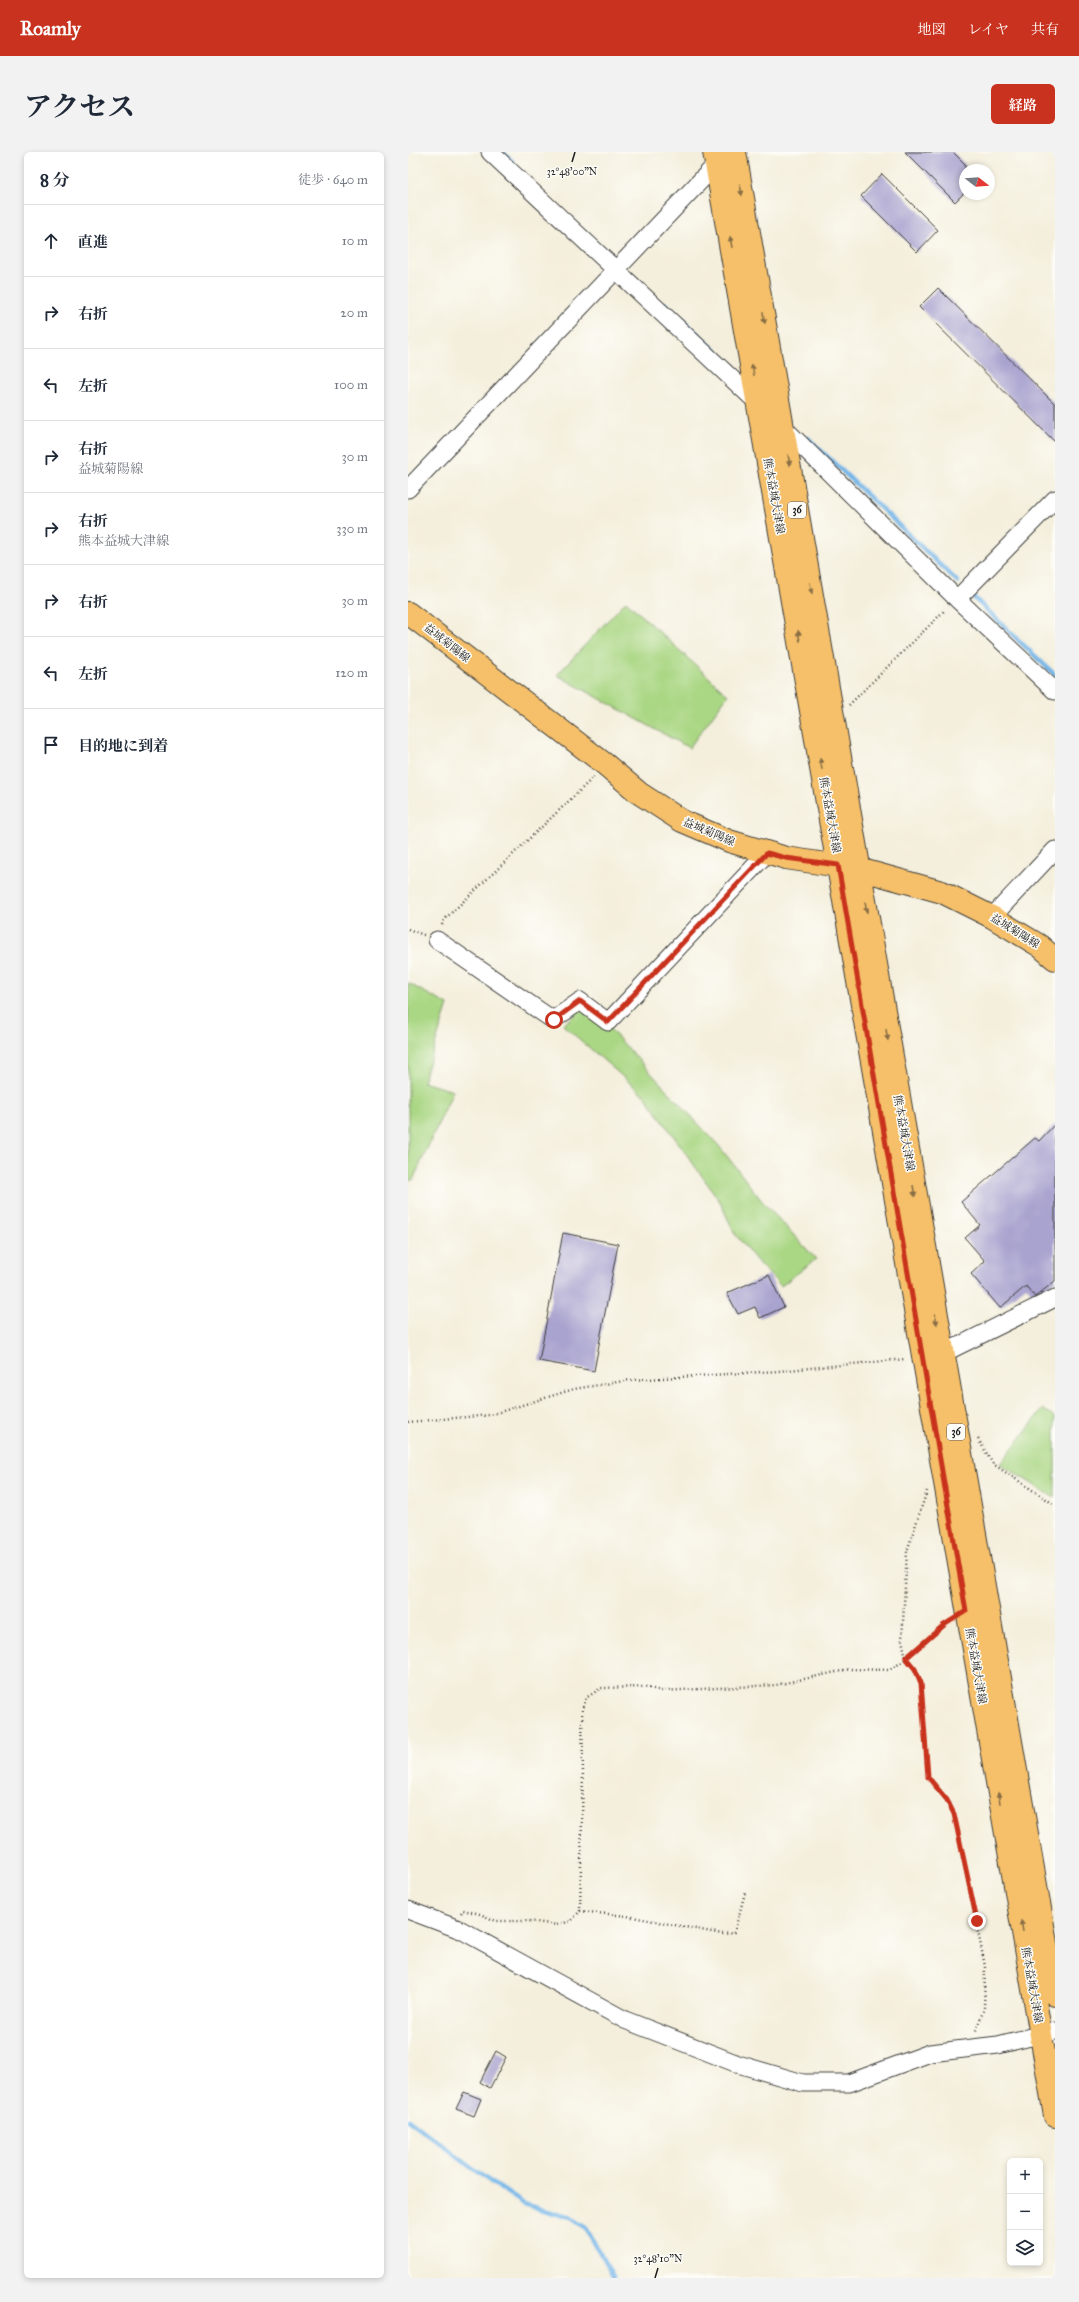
<!DOCTYPE html>
<html lang="ja">
<meta charset="utf-8">
<style>
:root{--surface:#fff;--page:#f2f2f3;--text:#1f2937;--muted:#747a83;--line:#e0e1e3;--accent:#c8321e}
body{margin:0;font-family:"IM FELL Great Primer","Noto Serif JP",serif;background:var(--page);color:var(--text)}
.controls{position:absolute;right:12px;bottom:12px;display:grid;overflow:hidden;border-radius:6px;box-shadow:0 2px 6px #0003}
.controls button{width:36px;height:36px;display:grid;place-items:center;padding:0;border:0;border-bottom:1px solid var(--line);background:var(--surface);color:var(--text);font:20px sans-serif}
.compass{position:absolute;left:551px;top:12px;width:36px;height:36px;border-radius:50%;background:var(--surface);box-shadow:0 2px 6px #0003;rotate:107deg}
.stop{position:absolute;width:12px;height:12px;margin:-9px;border:3px solid #c8321e;border-radius:50%;background:#fff}
.stop.end{background:#c8321e;border-color:#fff;box-shadow:0 1px 4px #0008}
.list{margin:0;padding:0;list-style:none}
h2{display:flex;justify-content:space-between;align-items:center;height:52px;margin:0;padding:0 16px;font-size:17px}
h2 small{font-size:13px;font-weight:400;color:var(--muted)}
.list li{display:grid;grid-template-columns:26px 1fr auto;gap:12px;align-items:center;box-sizing:border-box;height:72px;padding:0 16px;border-top:1px solid var(--line)}
.list b{display:block;font-size:15px;white-space:nowrap}
.list p{margin:0;font-size:13px;white-space:nowrap;color:var(--muted)}
.list em{font-size:13px;font-style:normal;color:var(--muted)}
.icon{flex:none;width:22px;height:22px;fill:none;stroke:currentColor;stroke-width:2;stroke-linecap:round;stroke-linejoin:round}
.map{position:relative;flex:none;width:647px;height:2126px;overflow:hidden;border-radius:6px}
header{display:flex;align-items:center;gap:24px;box-sizing:border-box;height:56px;padding:0 20px;background:var(--accent);color:#fff}
header strong{font-size:19px}
nav{display:flex;gap:22px;margin-inline-start:auto;font-size:14px}
.intro{display:flex;align-items:center;justify-content:space-between;box-sizing:border-box;height:96px;padding:0 24px}
h1{margin:0;font-size:28px}
.button{padding:10px 18px;border-radius:6px;background:var(--accent);color:#fff;font-size:14px;font-weight:700}
main{display:flex;gap:24px;padding:0 24px}
aside{flex:1;background:var(--surface);border-radius:6px;box-shadow:0 2px 6px #0003}
.map>svg:first-child{display:block}
.green{fill:#aad784;stroke:#637a50}
.lines{fill:none;stroke-linecap:round;stroke-linejoin:round}
.stream{stroke:#72b5e8;stroke-width:4.5}
.building{fill:#a9a3cf}
.minor-casing{stroke:#3c3c39;stroke-width:19}
.major-casing{stroke:#3c3c39;stroke-width:24}
.path{stroke:#3c3c39;stroke-width:2.5;stroke-dasharray:1 3;stroke-linecap:butt}
.minor{stroke:#fff;stroke-width:17}
.major{stroke:#f6c06b;stroke-width:22}
.oneway{fill:#896e44}
.route{stroke:#c8321e;stroke-width:5}
.ticks{fill:none;stroke:#1c1c1c;stroke-width:1.5}
.labels{text-anchor:middle;dominant-baseline:central;stroke-width:3;stroke-linejoin:round;paint-order:stroke}
.shield{fill:#fdfcf7;stroke:#605f5e;stroke-width:1}
.shield-label{font-size:10px;font-weight:bold;fill:#1c1c1c}
.street-label{font-size:11px;fill:#1c1c1c;stroke:#fdfcf7}
.ticks-label{font-size:10px;text-anchor:middle;fill:#1c1c1c;stroke:#fdfcf7;stroke-width:3;stroke-linejoin:round;paint-order:stroke}
</style>
<header>
<strong>Roamly</strong>
<nav><a>地図</a><a>レイヤ</a><a>共有</a></nav>
</header>
<div class="intro"><h1>アクセス</h1><a class="button">経路</a></div>
<main>
<aside>
<h2>8 分<small>徒歩 · 640 m</small></h2>
<ul class="list">
<li><svg class="icon" aria-label="ahead" viewBox="0 0 24 24"><path d="M12 20V5M6 11l6-6 6 6"/></svg><div><b>直進</b></div><em>10 m</em></li>
<li><svg class="icon" aria-label="right" viewBox="0 0 24 24"><path d="M7 20v-9h11M14 6l5 5-5 5"/></svg><div><b>右折</b></div><em>20 m</em></li>
<li><svg class="icon" aria-label="left" viewBox="0 0 24 24"><path d="M17 20v-9H6M10 6l-5 5 5 5"/></svg><div><b>左折</b></div><em>100 m</em></li>
<li><svg class="icon" aria-label="right" viewBox="0 0 24 24"><path d="M7 20v-9h11M14 6l5 5-5 5"/></svg><div><b>右折</b><p>益城菊陽線</p></div><em>30 m</em></li>
<li><svg class="icon" aria-label="right" viewBox="0 0 24 24"><path d="M7 20v-9h11M14 6l5 5-5 5"/></svg><div><b>右折</b><p>熊本益城大津線</p></div><em>330 m</em></li>
<li><svg class="icon" aria-label="right" viewBox="0 0 24 24"><path d="M7 20v-9h11M14 6l5 5-5 5"/></svg><div><b>右折</b></div><em>30 m</em></li>
<li><svg class="icon" aria-label="left" viewBox="0 0 24 24"><path d="M17 20v-9H6M10 6l-5 5 5 5"/></svg><div><b>左折</b></div><em>120 m</em></li>
<li><svg class="icon" aria-label="arrive" viewBox="0 0 24 24"><path d="M6 21V4h12l-3 4 3 4H6"/></svg><div><b>目的地に到着</b></div></li>
</ul>
</aside>
<div class="map">
<svg width="647" height="2126" viewBox="0 0 647 2126">
<rect width="100%" height="100%" fill="#fdfcf7"/>
<filter id="ink" filterUnits="userSpaceOnUse"><feTurbulence type="fractalNoise" baseFrequency=".025" numOctaves="2"/><feDisplacementMap in="SourceGraphic" scale="8" xChannelSelector="R" yChannelSelector="G"/><feConvolveMatrix kernelMatrix="1 2 1 2 8 2 1 2 1" color-interpolation-filters="sRGB"/></filter>
<filter id="wash" filterUnits="userSpaceOnUse"><feTurbulence type="fractalNoise" baseFrequency=".012" numOctaves="4" result="noise"/><feDisplacementMap in="SourceGraphic" scale="16" xChannelSelector="R" yChannelSelector="G"/><feGaussianBlur stdDeviation="0.9" result="paint"/><feColorMatrix in="noise" values="0 0 0 0 0 0 0 0 0 0 0 0 0 0 0 0 0 1.4 0 .05"/><feComposite in="paint" operator="in"/></filter>
<g filter="url(#wash)">
<rect width="100%" height="100%" fill="#f4efdc"/>
<path class="green" d="M 218,449 L 320,543 L 281,596 L 149,523 Z
M 0,831 L 40,853 L 15,930 L 45,939 L 5,1028 L 0,1028 Z
M 175,856 L 201,876 L 311,994 L 354,1049 L 408,1107 L 373,1134 L 353,1114 L 327,1082 L 311,1048 L 237,944 L 155,873 Z
M 635,1257 L 647,1266 L 647,1346 L 592,1312 Z"/>
<g class="lines">
<path class="stream" d="M 94,0 L 104,9
M 257,152 L 326,216
M 400,286 L 550,430
M 561,441 L 647,523
M 0,1967 L 77,2026 L 116,2052 L 163,2066 L 178,2076 L 206,2126"/>
</g>
<g id="blocks">
<path class="building" d="M 497,0 L 545,0 L 557,12 L 557,40 L 547,50 Z
M 474,22 L 530,78 L 509,100 L 453,44 Z
M 530,136 L 647,252 L 647,290 L 511,155 Z
M 647,972 L 647,1129 L 627,1145 L 618,1134 L 592,1156 L 563,1122 L 577,1109 L 557,1086 L 572,1073 L 553,1050 L 627,986 L 631,989 Z
M 155,1081 L 210,1092 L 186,1219 L 131,1209 Z
M 361,1123 L 376,1155 L 352,1166 L 347,1155 L 330,1162 L 319,1141 Z
M 88,1899 L 98,1905 L 82,1936 L 72,1930 Z
M 56,1940 L 73,1947 L 66,1964 L 48,1957 Z"/>
</g>
</g>
<g filter="url(#ink)">
<use href="#blocks" fill-opacity="0" stroke="#3c3c39" stroke-width="1"/>
<g class="lines">
<g class="minor-casing">
<path id="minor" d="M 82,0 L 353,254
M 372,272 L 549,447 L 647,539
M 0,337 L 315,5
M 549,447 L 647,347
M 584,765 L 647,698
M 29,788 L 145,868 L 172,849 L 200,870 L 359,701
M 534,1202 L 647,1146
M 0,1758 L 53,1778 L 217,1868 L 330,1912 L 395,1931 L 441,1931 L 522,1901 L 590,1893 L 647,1879"/>
</g>
<g class="major-casing">
<path id="major" d="M 306,0 L 647,1964
M 327,0 C 434,614 540,1229 647,1843
M 0,461 L 198,613 L 231,641 L 274,669 L 321,689 L 378,706 L 451,717 L 534,740 L 584,765 L 632,794 L 647,807"/>
</g>
<path class="path" d="M 441,553 L 537,458
M 34,773 L 36,768 L 186,625
M 0,777 L 16,783
M 0,1270 L 82,1263 L 166,1237 L 222,1228 L 370,1219 L 498,1207
M 570,1287 L 585,1312 L 647,1353
M 519,1339 L 499,1399 L 494,1488 L 498,1506 L 507,1517 L 513,1531 L 520,1625 L 539,1648 L 546,1662 L 577,1814 L 576,1857 L 567,1881
M 172,1759 L 175,1620 L 174,1558 L 178,1546 L 193,1536 L 238,1535 L 253,1539 L 368,1533 L 442,1517 L 481,1518 L 494,1510 L 543,1468
M 53,1761 L 55,1758 L 72,1762 L 88,1769 L 121,1769 L 149,1773 L 163,1769 L 172,1759 L 219,1764 L 314,1782 L 326,1781 L 337,1741"/>
<use href="#minor" class="minor"/>
<use href="#major" class="major"/>
</g>
<defs><path id="oneway-solid" d="M-6-.8H1V-3.2L6.5 0L1 3.2V.8H-6Z"/></defs>
<g class="oneway">
<use href="#oneway-solid" transform="translate(333 38) rotate(80)"/>
<use href="#oneway-solid" transform="translate(323 90) rotate(-100)"/>
<use href="#oneway-solid" transform="translate(356 166) rotate(80)"/>
<use href="#oneway-solid" transform="translate(345 218) rotate(-100)"/>
<use href="#oneway-solid" transform="translate(381 308) rotate(80)"/>
<use href="#oneway-solid" transform="translate(403 436) rotate(80)"/>
<use href="#oneway-solid" transform="translate(391 484) rotate(-100)"/>
<use href="#oneway-solid" transform="translate(413 612) rotate(-100)"/>
<use href="#oneway-solid" transform="translate(458 755) rotate(80)"/>
<use href="#oneway-solid" transform="translate(479 883) rotate(80)"/>
<use href="#oneway-solid" transform="translate(506 1039) rotate(80)"/>
<use href="#oneway-solid" transform="translate(528 1167) rotate(80)"/>
<use href="#oneway-solid" transform="translate(591 1646) rotate(-100)"/>
<use href="#oneway-solid" transform="translate(614 1774) rotate(-100)"/>
</g>
</g>
<g class="lines" filter="url(#ink)">
<path class="route" d="M 146,868 L 172,849 L 200,870 L 359,701 L 378,706 L 430,713 L 558,1459 L 536,1473 L 498,1506 L 507,1517 L 513,1531 L 520,1625 L 539,1648 L 546,1662 L 569,1769"/>
</g>
<path class="ticks" d="M 164,10 L 167,0M 247,2126 L 250,2116"/>
<g class="labels">
<g class="shield">
<rect x="380" y="350" width="18" height="16" rx="3"/>
<rect x="539" y="1272" width="18" height="16" rx="3"/>
</g>
<g class="shield-label">
<text x="389" y="358">36</text>
<text x="548" y="1280">36</text>
</g>
<g class="street-label">
<text transform="translate(366 344) rotate(80)">熊本益城大津線</text>
<text transform="translate(39 491) rotate(38)">益城菊陽線</text>
<text transform="translate(422 663) rotate(80)">熊本益城大津線</text>
<text transform="translate(301 680) rotate(23)">益城菊陽線</text>
<text transform="translate(607 779) rotate(32)">益城菊陽線</text>
<text transform="translate(496 981) rotate(80)">熊本益城大津線</text>
<text transform="translate(568 1514) rotate(80)">熊本益城大津線</text>
<text transform="translate(624 1833) rotate(80)">熊本益城大津線</text>
</g>
</g>
<g class="ticks-label">
<text x="164" y="23">32°48'00"N</text>
<text x="250" y="2110">32°48'10"N</text>
</g>
</svg>
<div class="controls">
<button>+</button>
<button>−</button>
<button><svg class="icon" aria-label="layers" viewBox="0 0 24 24"><path d="M12 4l9 5-9 5-9-5zM3 14l9 5 9-5"/></svg></button>
</div>
<svg class="compass" viewBox="-18 -18 36 36"><path d="M0-13l5 13h-10z" fill="#e53935"/><path d="M0 13l5-13h-10z" fill="#747a83"/></svg>
<div class="stop" style="left:146px;top:868px"></div>
<div class="stop end" style="left:569px;top:1769px"></div>
</div>
</main>
